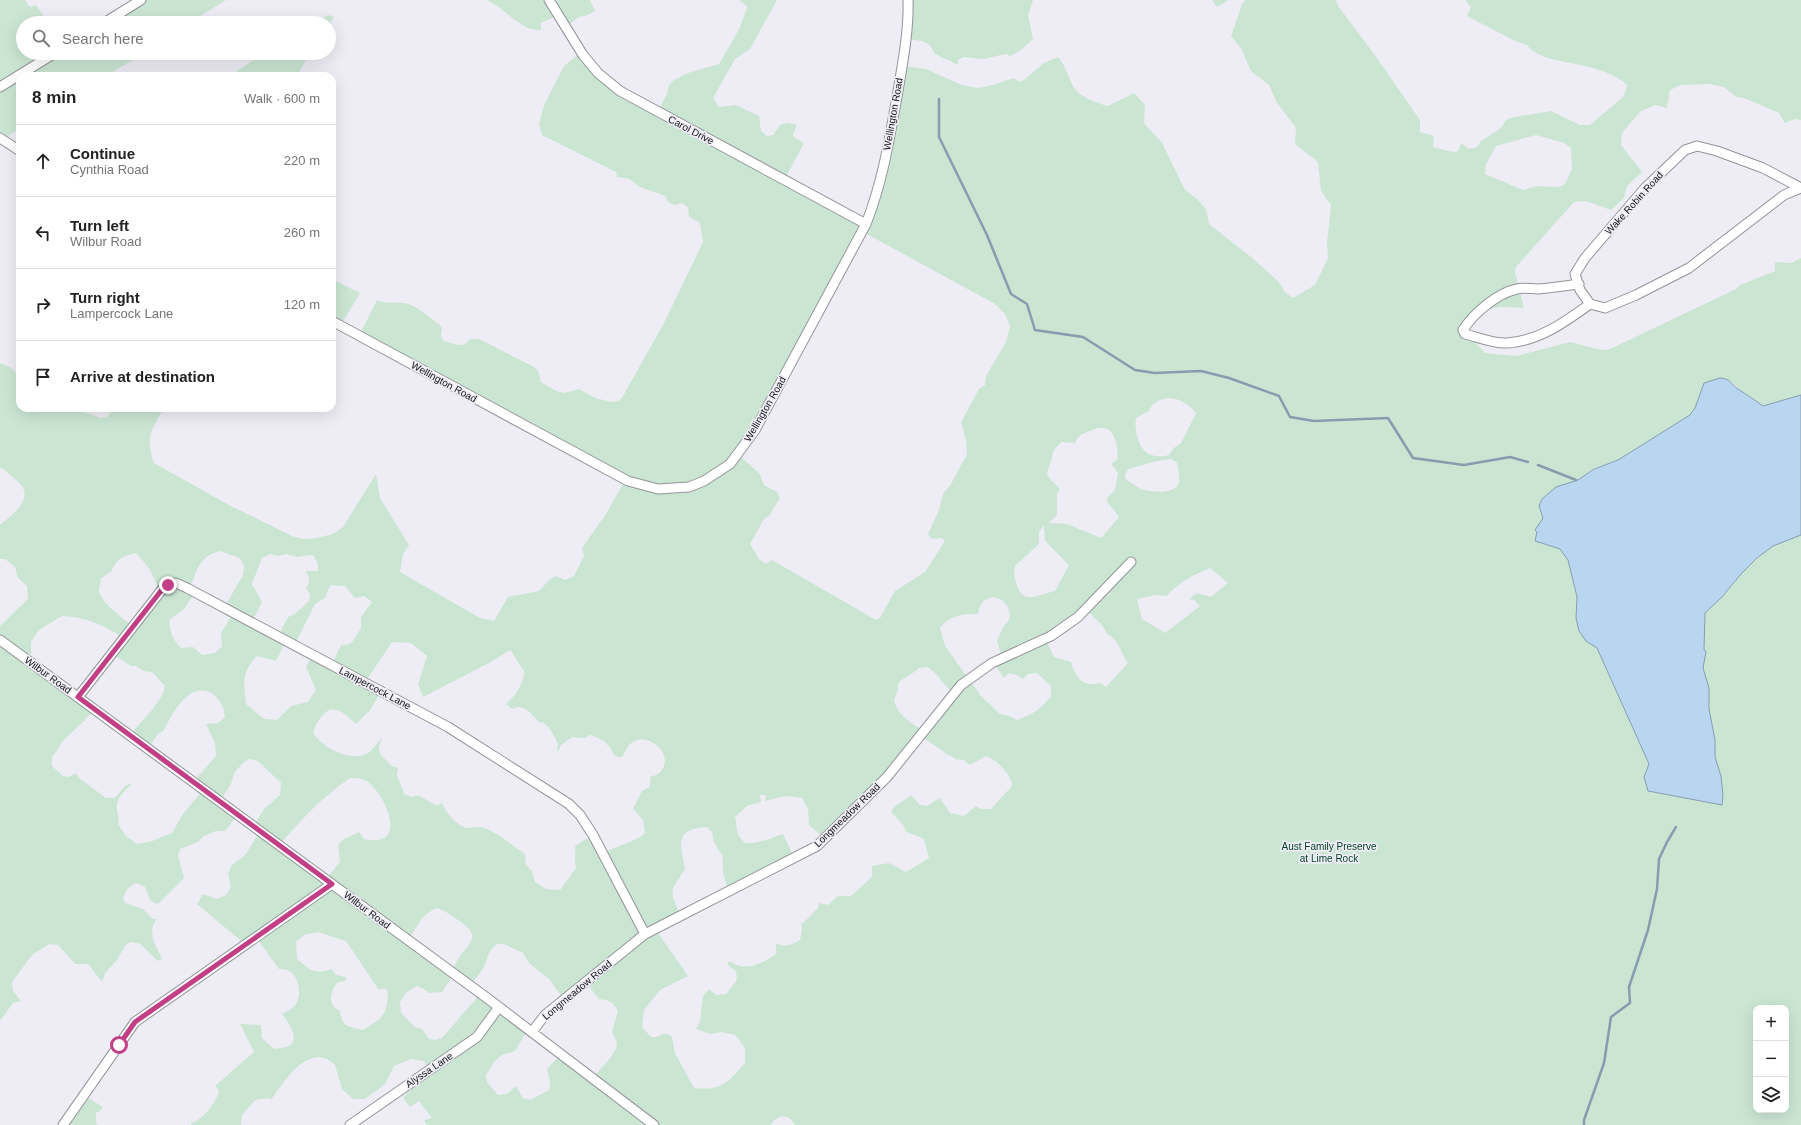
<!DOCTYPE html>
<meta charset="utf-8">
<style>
:root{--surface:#fff;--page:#f2f2f2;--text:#222;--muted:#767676;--line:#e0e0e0}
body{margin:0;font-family:Helvetica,sans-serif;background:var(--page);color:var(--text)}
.controls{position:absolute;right:12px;bottom:12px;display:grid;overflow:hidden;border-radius:8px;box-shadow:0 4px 16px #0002}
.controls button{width:36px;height:36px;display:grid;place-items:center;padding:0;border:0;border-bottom:1px solid var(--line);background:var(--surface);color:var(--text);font:20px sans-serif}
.stop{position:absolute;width:12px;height:12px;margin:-9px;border:3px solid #c23f85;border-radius:50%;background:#fff}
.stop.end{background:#c23f85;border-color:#fff;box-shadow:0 1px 4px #0008}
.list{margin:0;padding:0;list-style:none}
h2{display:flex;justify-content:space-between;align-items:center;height:52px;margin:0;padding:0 16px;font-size:17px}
h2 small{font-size:13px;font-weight:400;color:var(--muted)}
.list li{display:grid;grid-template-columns:26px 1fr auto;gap:12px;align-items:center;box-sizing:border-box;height:72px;padding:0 16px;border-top:1px solid var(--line)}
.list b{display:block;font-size:15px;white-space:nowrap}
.list p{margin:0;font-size:13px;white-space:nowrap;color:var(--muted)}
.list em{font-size:13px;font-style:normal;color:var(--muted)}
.icon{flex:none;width:22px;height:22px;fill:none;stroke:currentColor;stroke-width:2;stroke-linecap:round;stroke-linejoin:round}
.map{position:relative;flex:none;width:1801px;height:1125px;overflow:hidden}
.search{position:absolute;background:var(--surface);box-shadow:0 4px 16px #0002;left:16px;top:16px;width:320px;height:44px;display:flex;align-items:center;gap:10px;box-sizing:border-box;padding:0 14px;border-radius:22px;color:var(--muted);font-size:15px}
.panel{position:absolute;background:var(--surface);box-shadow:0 4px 16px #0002;left:16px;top:72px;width:320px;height:340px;border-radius:12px}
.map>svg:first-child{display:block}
.green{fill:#cae6d3;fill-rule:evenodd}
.water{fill:#b8d6f0;stroke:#879caf}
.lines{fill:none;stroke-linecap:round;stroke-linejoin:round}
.stream{stroke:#879caf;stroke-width:2.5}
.minor-casing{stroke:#94939a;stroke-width:11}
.minor{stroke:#fff;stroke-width:9}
.route{stroke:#c23f85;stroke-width:5}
.labels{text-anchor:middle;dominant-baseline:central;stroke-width:3.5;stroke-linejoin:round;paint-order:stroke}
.street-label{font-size:10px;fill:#151518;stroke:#eeedf5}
.park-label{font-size:10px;fill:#003f21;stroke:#eeedf5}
</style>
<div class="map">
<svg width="1801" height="1125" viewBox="0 0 1801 1125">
<rect width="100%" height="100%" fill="#eeedf5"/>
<path class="green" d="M 0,0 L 25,0 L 30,7 L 36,5 L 43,15 L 44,23 L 23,23 L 23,53 L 144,53 L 106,76 L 20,76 L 20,128 L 0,141 Z
M 141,0 L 226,0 L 189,23 L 103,23 Z
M 486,0 L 550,0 L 552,3 L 558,0 L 590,0 L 595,11 L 588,15 L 579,17 L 567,26 L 558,15 L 541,23 L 541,30 C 519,31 505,7 486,0 Z
M 739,0 L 777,0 L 750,49 L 735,59 L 713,98 L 719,107 L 736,105 L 759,116 L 761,131 L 767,136 L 773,135 L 781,124 L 788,123 L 797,125 L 793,134 L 794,137 L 804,143 L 785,179 L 866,222 L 903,66 L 926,69 L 962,85 L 978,88 L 989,86 L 1014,78 L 1020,82 L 1025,79 L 1044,63 L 1058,57 C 1065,65 1067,73 1071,82 C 1076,96 1094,102 1108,106 L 1134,93 L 1145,105 L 1144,123 L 1162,143 L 1185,190 L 1196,198 L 1206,209 L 1209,224 L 1251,257 L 1278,281 L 1285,292 L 1293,298 L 1315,285 L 1328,258 L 1327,243 L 1331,205 L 1321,191 L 1318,162 L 1295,144 L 1296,128 L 1277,103 L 1269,85 L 1251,71 L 1241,48 L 1231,36 L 1242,4 L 1246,0 L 1336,0 L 1338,6 L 1374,54 L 1420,120 L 1420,132 L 1434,136 L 1433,147 L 1453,152 L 1458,151 L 1461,143 L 1469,149 L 1477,147 L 1481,141 L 1501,128 L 1506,120 L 1514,117 L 1551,111 L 1580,125 L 1590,125 L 1624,96 L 1627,85 C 1616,74 1595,68 1580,65 C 1564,61 1537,59 1527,45 L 1515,41 L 1467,16 L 1471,7 L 1465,0 L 1801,0 L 1801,120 L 1795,119 L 1785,123 L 1779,113 L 1744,98 L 1736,97 L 1724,87 L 1708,84 L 1681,85 L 1670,90 L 1667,108 L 1655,105 L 1641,111 L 1622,133 L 1621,145 L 1642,172 L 1627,186 L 1624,198 L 1611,210 L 1586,201 L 1574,202 L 1516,267 L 1515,272 L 1524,308 C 1505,307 1485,305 1471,319 L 1470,336 L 1485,353 L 1516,356 L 1570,342 L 1602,350 L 1608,350 L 1736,289 L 1740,285 L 1775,271 L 1775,262 L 1791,263 L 1801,258 L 1801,395 L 1763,406 C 1754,398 1739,391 1732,382 L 1700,392 L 1695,408 L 1690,415 L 1618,460 L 1594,468 L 1578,480 L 1556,487 L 1542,499 L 1539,506 L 1543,518 L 1537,532 L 1535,541 L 1560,549 L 1568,560 L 1577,597 L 1576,618 L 1586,641 L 1597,648 L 1649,765 L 1644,777 L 1648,791 L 1720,805 L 1721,801 L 1715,757 L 1715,740 L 1712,723 L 1710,722 L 1700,669 L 1704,650 L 1705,613 L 1725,594 L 1741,574 L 1778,539 L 1801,529 L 1801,1125 L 795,1125 L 790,1118 L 781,1116 L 773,1121 L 771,1125 L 427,1125 L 424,1120 L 432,1118 L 419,1101 L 410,1107 L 403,1098 L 424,1076 L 426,1065 L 424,1061 L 411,1059 L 394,1066 L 385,1084 L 365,1099 L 353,1099 L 342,1089 L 335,1065 C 309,1040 284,1082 271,1100 L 269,1098 L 255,1100 L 242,1115 L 241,1125 L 191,1125 L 191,1123 C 203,1120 214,1104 219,1093 L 218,1089 L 215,1086 L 254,1052 L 240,1024 L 261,1025 L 262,1038 L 274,1049 C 278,1048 283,1048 287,1047 C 302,1041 288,1021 282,1014 C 288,1011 295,1008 297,1002 C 301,993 299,976 289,971 C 286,969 282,969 279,969 L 258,940 L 246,945 L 197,904 L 203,894 L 217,899 L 226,895 L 231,887 L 228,874 L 231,866 L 246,854 L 259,832 L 255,823 L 265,808 L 280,795 L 281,783 L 258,761 L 249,759 L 243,763 L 234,773 L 231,784 L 220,801 L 238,815 L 225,831 L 216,831 L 204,836 L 198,842 L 180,849 L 178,856 L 184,878 L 159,903 L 156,904 L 150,900 L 145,887 L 136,883 L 127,889 L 123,898 L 125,903 L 143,909 L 153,919 L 156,919 L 152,928 L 153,940 L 162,959 L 157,961 L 141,944 L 130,942 L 125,946 L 117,960 L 105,973 L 102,982 L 88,964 L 75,964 L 58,945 L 49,944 L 32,955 L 12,982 L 13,991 L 21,1001 L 13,1003 L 0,1021 L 0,626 L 28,599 L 27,586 L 18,578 L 15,567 L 5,559 L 0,559 L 0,525 C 10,516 32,502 22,486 C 17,480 9,474 3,469 L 0,468 L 0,363 L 10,367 L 20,377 L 20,408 L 64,408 L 67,410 L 83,412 L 101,418 L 107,417 L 111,411 L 110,408 L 164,408 C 151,431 145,436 154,463 L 229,505 L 292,536 L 303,539 L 317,538 L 333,534 L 343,527 L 376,474 L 380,498 L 409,545 L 403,554 L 400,572 L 480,618 L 494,621 L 508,597 L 539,591 L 550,579 L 556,576 L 565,580 L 574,576 L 584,556 L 582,548 L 606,514 L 625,480 L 360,334 L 377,300 C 387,305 397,301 408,304 C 417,306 432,319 440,325 L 442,328 L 441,336 L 444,341 C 454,344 463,349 470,339 L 479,339 L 534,367 L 538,371 L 541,382 L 556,391 L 565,393 L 579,389 L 595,398 L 611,402 L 619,401 L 623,396 L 664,323 L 703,242 L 700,223 L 689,217 L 688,207 L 682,203 L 675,205 L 669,203 L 665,196 L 640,187 L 629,179 L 617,177 L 616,172 L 542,135 L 539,124 L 544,105 L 564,66 L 580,53 L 601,75 L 658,111 L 667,94 L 669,85 L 674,80 L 688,73 L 719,64 L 740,28 C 741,20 747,13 747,6 ZM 1536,135 L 1564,143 L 1571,148 L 1572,169 L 1565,184 L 1559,187 L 1537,186 L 1523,190 L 1485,174 L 1486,164 L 1496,146 ZM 863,232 L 995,304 L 1005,314 L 1010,326 L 1006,342 L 986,376 L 985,385 L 979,389 L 961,422 L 966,440 L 967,454 L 951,484 L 943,494 L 939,510 L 928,534 L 932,539 L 942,538 L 945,541 L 925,572 L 895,591 L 880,618 L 876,620 L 772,560 L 766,564 L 759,559 L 750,544 L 764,519 L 769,516 L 780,498 L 777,492 L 764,485 L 760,474 L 740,456 ZM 1168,398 C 1180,399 1188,403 1196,413 L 1181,443 L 1174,448 L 1169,455 C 1162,457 1153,457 1147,453 C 1138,447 1134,428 1136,418 L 1149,411 C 1152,402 1159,400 1168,398 ZM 1099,428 C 1102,428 1106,428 1109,430 C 1116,435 1119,452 1117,460 L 1111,464 L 1118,473 L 1115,490 L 1107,498 L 1107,501 L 1119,517 L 1101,538 L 1067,524 L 1049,523 L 1057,515 L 1057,494 L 1060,489 L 1051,480 L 1047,474 L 1054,450 L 1061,442 L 1075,443 C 1078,433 1090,431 1099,428 ZM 1171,459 L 1177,463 C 1178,469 1180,476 1179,482 C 1175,496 1149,492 1139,488 C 1135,486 1131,482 1126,480 L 1125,475 L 1128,469 L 1157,461 ZM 1044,525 L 1045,541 L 1069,565 L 1055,591 C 1039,594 1023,606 1017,585 C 1015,579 1013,573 1015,566 L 1039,544 L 1039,532 ZM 220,551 L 240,558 L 244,566 L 243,575 L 225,606 L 233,613 L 221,633 L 222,646 L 215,653 L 202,655 L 193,647 L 181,648 C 173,640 170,632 169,620 L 183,610 L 195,593 L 190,588 C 198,569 199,556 220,551 ZM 136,553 L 149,568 L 160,591 L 133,626 C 124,619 101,603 99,591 C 99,587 101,582 101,578 L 111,572 C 115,560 124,555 136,553 ZM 270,554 L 278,556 L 286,554 L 297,557 L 310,555 L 314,556 L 318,564 L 318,571 L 306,571 C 309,578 311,582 306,588 L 310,595 L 309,601 L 295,614 L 288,617 L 278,636 L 252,622 L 262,602 L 252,584 L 262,558 ZM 1210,568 L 1228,583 L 1211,597 L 1197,593 L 1189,599 L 1194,600 L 1200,606 L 1165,633 L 1142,619 L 1137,599 L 1156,595 L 1167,596 C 1178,582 1194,575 1210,568 ZM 330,585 L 345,586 L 355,598 L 364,596 L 372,602 L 361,617 L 361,628 L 353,641 L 349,644 L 341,645 L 332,664 L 312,655 L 306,667 L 316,690 L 308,702 L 291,706 L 277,720 L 264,719 L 246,704 C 244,683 241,672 257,656 L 276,661 L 286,641 L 295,644 L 315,604 L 325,598 ZM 993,597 L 1002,600 L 1008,607 L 1010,615 L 1009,620 L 1003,627 L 997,641 L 1002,657 L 993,662 L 1004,678 L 1009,673 L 1017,675 L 1023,679 L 1028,674 L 1037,673 L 1051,686 L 1051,696 C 1040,710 1033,714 1017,720 L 1010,716 L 1000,714 L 981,696 L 945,646 L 940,628 C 950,615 962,614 978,614 C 979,604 984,599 993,597 ZM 1087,610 L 1102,625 L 1108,635 C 1119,639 1121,654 1128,663 L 1106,687 L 1101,683 C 1083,687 1076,679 1071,662 L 1054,657 L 1045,638 ZM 62,616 C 86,617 104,625 123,638 L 114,655 L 131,666 L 136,666 L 143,671 L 152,672 L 165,686 C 163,701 141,722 130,734 L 149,747 L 158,734 L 163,731 C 172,716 185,686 206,691 C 210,692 212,693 214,695 C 221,703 224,706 225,717 L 218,723 L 206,724 L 215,743 L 216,756 L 194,781 L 203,790 L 183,814 L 172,833 L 152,841 L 137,844 L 126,836 L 118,824 C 120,817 117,815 117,808 C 116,798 125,790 132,784 L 126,785 L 115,798 L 106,798 L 79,778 L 76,773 L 68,777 L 63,776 L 52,766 L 52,757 C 57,752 59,746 63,741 C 74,730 85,721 95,709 L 31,662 L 31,642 L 39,630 ZM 392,642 L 411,643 L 427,656 L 418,684 L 423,697 L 489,663 L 510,650 C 516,657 518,665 524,670 C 525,683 515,696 506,704 L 512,709 C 524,703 531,714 539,722 C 549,722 554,737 558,744 L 557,750 L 559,751 L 560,746 L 572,737 L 584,738 L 591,735 L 604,741 L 611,749 L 614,755 L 620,758 L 623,756 C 635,720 678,751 661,771 C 659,774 654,776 650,777 L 650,787 L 642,791 L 633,809 L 643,820 L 645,833 C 634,843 617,845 604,853 L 593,835 L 575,846 C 576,854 574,860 576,868 L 560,890 L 546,889 L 535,882 L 532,871 L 526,865 L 525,854 C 513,846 502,836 489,830 C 480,825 476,828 468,828 C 458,827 445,812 442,803 L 437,806 L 418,795 L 412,797 L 404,794 L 397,775 L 398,768 L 392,766 L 380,754 L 379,747 L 382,738 C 377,743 372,751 366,754 C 349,762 322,747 313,733 C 315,726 317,722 322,716 C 334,701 346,715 356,724 L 371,709 L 381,691 L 366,681 ZM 928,667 L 937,675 L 952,693 L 924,731 C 911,723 897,715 894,700 L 897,693 L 899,682 C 906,676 913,674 919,668 ZM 921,736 C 929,743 938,746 945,753 C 948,756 952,755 955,759 L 963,760 L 970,765 L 986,756 C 996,759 1012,775 1012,786 L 991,809 L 981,809 L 976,806 L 964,816 L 950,813 L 940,798 L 927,806 L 920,805 L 912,796 L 910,796 L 894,807 L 891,812 L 904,826 L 905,831 L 924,839 L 929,858 L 906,872 L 889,863 L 872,866 L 872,877 L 851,896 L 838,896 L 828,905 L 819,903 L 818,908 C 811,914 810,918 801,924 L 802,929 L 800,940 C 791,945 786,948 776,943 L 776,954 C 764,963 744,973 730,961 L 727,964 L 736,971 L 737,980 L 726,994 L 716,995 L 709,989 L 703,996 L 700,1021 L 696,1029 L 710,1034 L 722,1032 L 735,1035 L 745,1048 L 745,1063 C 728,1082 722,1091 694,1088 L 675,1053 L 672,1037 L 666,1033 L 656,1037 L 651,1037 L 642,1027 L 644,1010 L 660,990 L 688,976 L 656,930 L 680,914 C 668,888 671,892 685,869 C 680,844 674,829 707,827 L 712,832 L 714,842 L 723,857 C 721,868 724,878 728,889 L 795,859 L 783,834 C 771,838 758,844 745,843 L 738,835 L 735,817 L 747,806 L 761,802 L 760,795 L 766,795 L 765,801 L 786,796 L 802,798 L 808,809 L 809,825 L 822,836 L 912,748 ZM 350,778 C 356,778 364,778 368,782 C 387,797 409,849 364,839 L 359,832 L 344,839 L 338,845 L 340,862 L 326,879 L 281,843 C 303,818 322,797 350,778 ZM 437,908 C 447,911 453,917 461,922 C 477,934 474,939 463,952 C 458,957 455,965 452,971 L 410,938 C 417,926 423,913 437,908 ZM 318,932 L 346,941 L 379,990 L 385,988 L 388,991 C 387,1015 383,1018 363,1030 C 348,1026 342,1028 340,1011 C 327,1006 330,991 338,982 L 346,981 L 346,977 L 336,975 L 332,969 C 314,975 310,970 297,959 L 296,942 L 304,935 ZM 497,944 L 504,944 L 523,953 L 530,964 L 549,979 L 562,997 L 584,980 L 599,999 C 609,1000 613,1002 618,1011 L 612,1032 L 617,1042 L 616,1049 L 608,1061 L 592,1078 L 560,1055 L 547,1069 L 550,1082 L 549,1090 L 530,1100 L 523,1098 L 516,1086 L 507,1094 L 498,1095 L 487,1082 L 486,1075 L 495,1061 L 502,1055 L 515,1051 L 528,1029 L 480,994 L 442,1038 L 435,1040 L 429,1039 L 422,1029 L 416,1028 L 401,1013 L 400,1002 L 407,992 L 417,986 L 422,988 L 429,993 L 442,992 L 454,974 L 471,984 C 475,979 479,975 482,970 C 488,961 486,952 497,944 ZM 1756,1008 L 1786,1008 L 1786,1110 L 1756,1110 Z
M 909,0 L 1033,0 L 1028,15 L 1033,39 L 1021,50 L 1010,56 L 1006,54 L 983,59 L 964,57 L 958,60 L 958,65 L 935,54 C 928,38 921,42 906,39 Z
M 1212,0 L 1229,0 L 1217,7 Z
M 328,15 L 334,17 L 329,25 L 329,23 L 314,23 Z
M 265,53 L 310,53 L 297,76 L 229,76 Z
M 332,279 L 360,293 L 342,323 L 332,320 Z
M 85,1096 L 103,1107 L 99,1112 L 96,1112 L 96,1122 L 98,1125 L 65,1125 Z"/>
<path class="water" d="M 1720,378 C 1732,379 1730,384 1738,389 C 1747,395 1755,400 1763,406 L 1801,395 L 1801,535 L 1773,546 L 1757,558 L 1741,574 L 1722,597 L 1705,613 L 1704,649 L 1706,652 L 1703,668 L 1709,688 L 1709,709 L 1715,740 L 1715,757 L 1721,776 L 1723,795 L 1722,805 L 1648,791 L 1644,777 L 1649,764 L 1597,648 L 1586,641 L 1579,631 L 1576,618 L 1577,597 L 1568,560 L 1560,549 L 1535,541 L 1537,532 L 1535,530 L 1543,518 L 1539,506 L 1542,499 L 1556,487 L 1578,480 L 1594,469 L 1618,460 L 1690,415 L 1695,408 L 1704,383 Z"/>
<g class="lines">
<path class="stream" d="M 939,99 L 939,137 L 987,235 L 1011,294 L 1027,304 L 1035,330 L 1083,337 L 1135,370 L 1155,373 L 1201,371 L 1229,378 L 1279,396 L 1290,417 L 1314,421 L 1388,418 L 1413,458 L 1464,465 L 1510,457 L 1528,462
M 1538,465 L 1576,480
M 1584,1125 L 1584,1120 L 1604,1063 L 1611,1017 L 1630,1003 L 1629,987 L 1648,930 L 1657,889 L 1659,859 L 1667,842 L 1676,827"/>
<g class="minor-casing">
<path id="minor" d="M 549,0 L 583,55 L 598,73 L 620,91 L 866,224
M 104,23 L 141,0
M 0,87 L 55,53
M 0,138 L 20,151
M 1801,188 L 1763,168 L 1717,151 L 1697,146 L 1685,150 L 1645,188 L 1585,258 L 1575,274 L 1580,290 L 1590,304 L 1605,308 L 1636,295 L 1689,268 L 1784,195 L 1801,188
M 1579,284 C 1565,286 1552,288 1538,289 C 1531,289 1523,287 1517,289 C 1497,293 1473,314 1463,330 L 1465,334 C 1478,337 1493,344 1507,343 C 1539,341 1565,322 1590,304
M 332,321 L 628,481 L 658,489 L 689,487 L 704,481 L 730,464 L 755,430 L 866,224 C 883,181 890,136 898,91 C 903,61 909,30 908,0
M 0,640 L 487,998 L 654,1125
M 78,697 L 164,587 L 176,583 L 187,588 L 448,727 L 569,804 L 580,815 L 593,835 L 645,934
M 532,1032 L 545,1015 L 645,934 L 817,846 L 887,777 L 961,685 L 992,663 L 1051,636 L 1078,617 L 1131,562
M 63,1125 L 135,1022 L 332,884
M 350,1125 L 477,1037 L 499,1007"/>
</g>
<use href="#minor" class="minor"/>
</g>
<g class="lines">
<path class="route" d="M 119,1045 L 135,1022 L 332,884 L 78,697 L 164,587 L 168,585"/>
</g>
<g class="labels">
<g class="street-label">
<text transform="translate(893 114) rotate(-80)">Wellington Road</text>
<text transform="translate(691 130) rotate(28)">Carol Drive</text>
<text transform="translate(1634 203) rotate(-48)">Wake Robin Road</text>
<text transform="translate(444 382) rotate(29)">Wellington Road</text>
<text transform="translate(765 409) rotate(-60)">Wellington Road</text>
<text transform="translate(48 675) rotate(36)">Wilbur Road</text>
<text transform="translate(375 688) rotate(28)">Lampercock Lane</text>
<text transform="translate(847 815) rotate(-44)">Longmeadow Road</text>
<text transform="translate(367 910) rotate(37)">Wilbur Road</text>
<text transform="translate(577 990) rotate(-40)">Longmeadow Road</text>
<text transform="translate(429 1070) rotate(-34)">Alyssa Lane</text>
</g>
<g class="park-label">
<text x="1329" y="846">Aust Family Preserve<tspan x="1329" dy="12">at Lime Rock</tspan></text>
</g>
</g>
</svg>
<div class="controls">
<button>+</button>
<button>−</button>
<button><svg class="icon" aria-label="layers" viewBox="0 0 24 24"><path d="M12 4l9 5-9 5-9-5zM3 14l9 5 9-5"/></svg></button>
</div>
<div class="stop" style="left:119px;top:1045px"></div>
<div class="stop end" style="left:168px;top:585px"></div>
<div class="search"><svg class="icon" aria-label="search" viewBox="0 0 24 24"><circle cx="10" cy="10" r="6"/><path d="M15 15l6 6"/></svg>Search here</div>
<section class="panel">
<h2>8 min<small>Walk · 600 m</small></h2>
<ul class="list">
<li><svg class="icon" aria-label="ahead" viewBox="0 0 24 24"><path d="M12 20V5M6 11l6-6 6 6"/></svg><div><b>Continue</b><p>Cynthia Road</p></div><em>220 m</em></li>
<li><svg class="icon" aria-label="left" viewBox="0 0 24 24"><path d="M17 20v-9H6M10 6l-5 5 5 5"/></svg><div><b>Turn left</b><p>Wilbur Road</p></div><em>260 m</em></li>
<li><svg class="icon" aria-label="right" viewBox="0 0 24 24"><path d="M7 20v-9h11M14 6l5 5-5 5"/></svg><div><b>Turn right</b><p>Lampercock Lane</p></div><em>120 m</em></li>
<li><svg class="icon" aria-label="arrive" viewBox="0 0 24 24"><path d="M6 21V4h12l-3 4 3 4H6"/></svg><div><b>Arrive at destination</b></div></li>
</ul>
</section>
</div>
